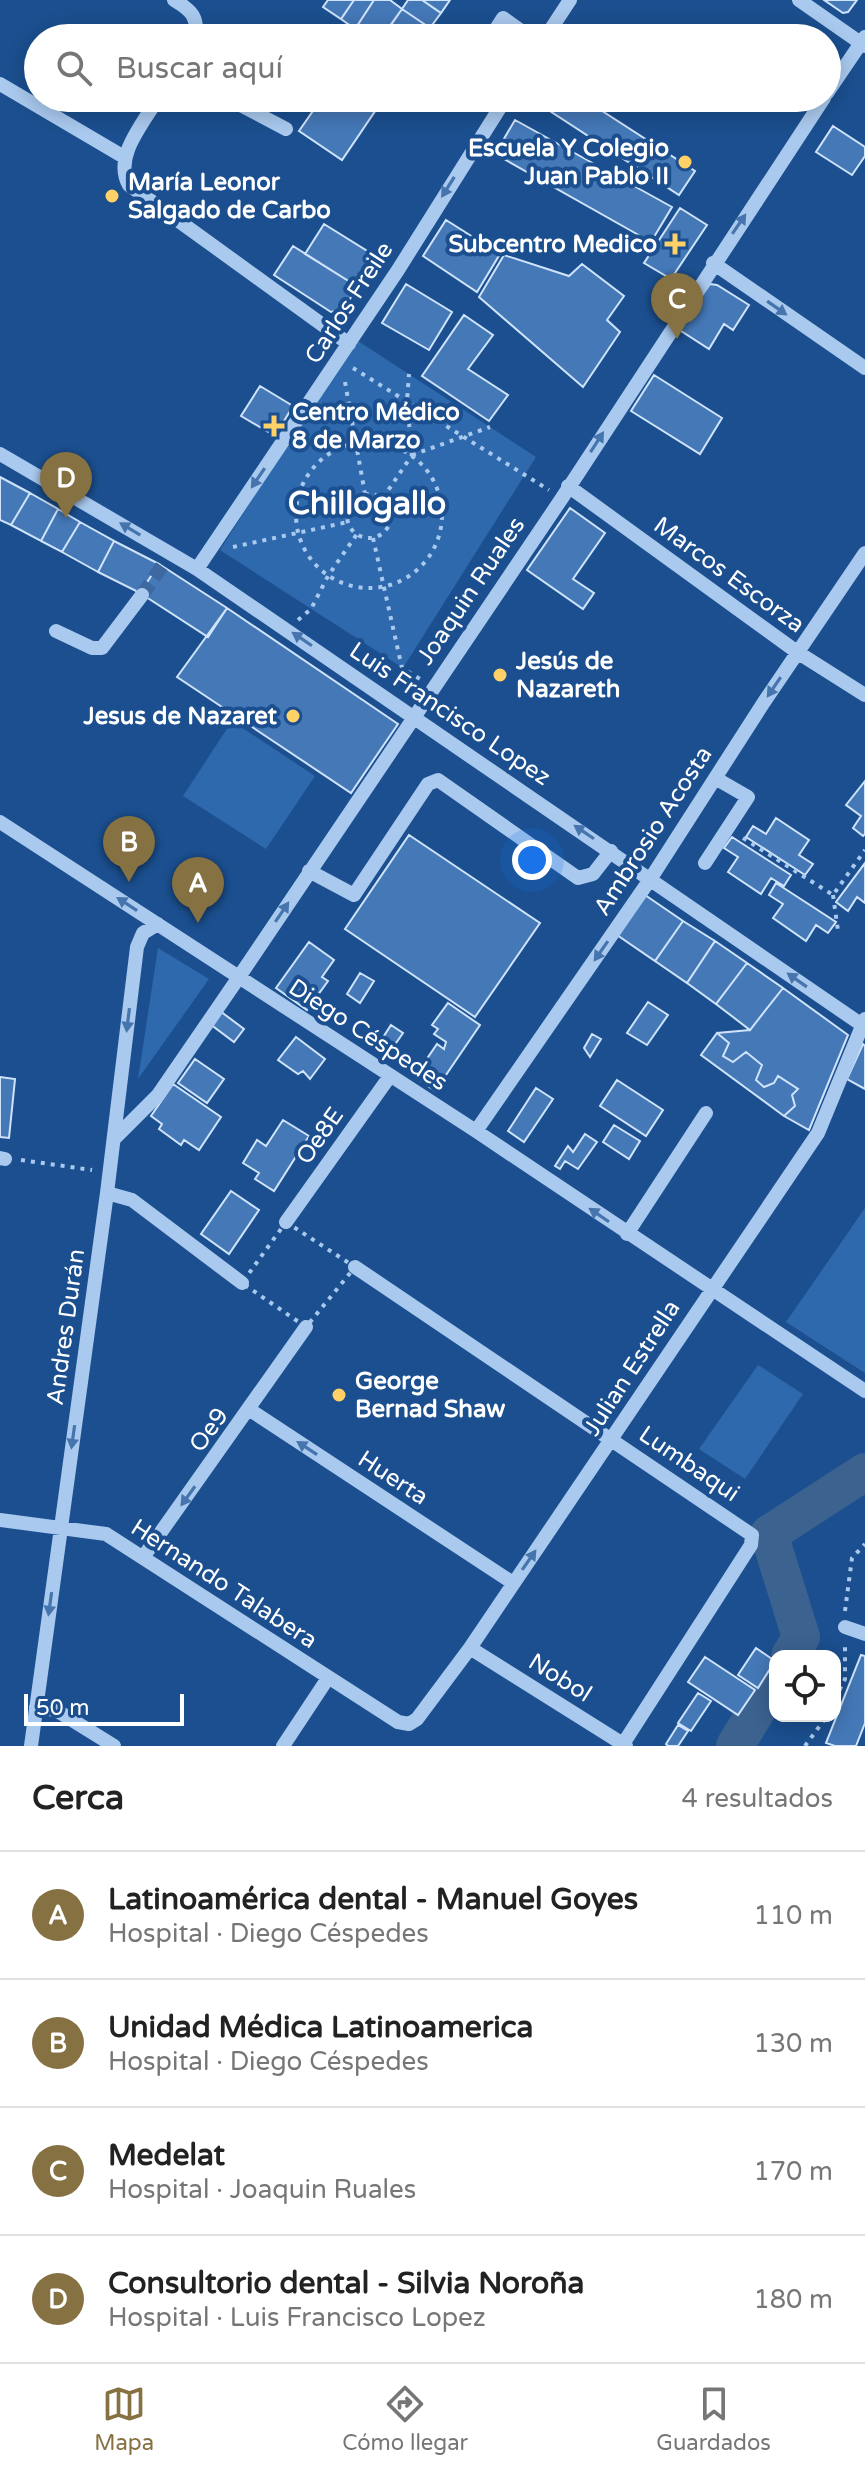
<!DOCTYPE html>
<html lang="es">
<meta charset="utf-8">
<style>
:root{--surface:#fff;--page:#f2f2f2;--text:#222;--muted:#767676;--line:#e0e0e0;--accent:#857141}
body{margin:0;font-family:"Varela Round",sans-serif;background:var(--page);color:var(--text)}
.controls{position:absolute;right:24px;bottom:24px;display:grid;overflow:hidden;border-radius:16px;box-shadow:0 4px 20px #0003}
.controls button{width:72px;height:72px;display:grid;place-items:center;padding:0;border:0;border-bottom:2px solid var(--line);background:var(--surface);color:var(--text);font:40px sans-serif}
.scale{position:absolute;left:24px;bottom:20px;width:160px;box-sizing:border-box;padding-left:8px;border:4px solid #fff;border-top:0;font-size:22px;line-height:28px;white-space:nowrap;color:#fff;-webkit-text-stroke:6px #1b4f8f;paint-order:stroke}
.you{position:absolute;left:532px;top:860px;width:28px;height:28px;margin:-20px;border:6px solid #fff;border-radius:50%;background:#1a73e8;box-shadow:0 0 0 12px #1a73e833}
.badge{display:grid;place-items:center;width:52px;height:52px;border-radius:50%;background:var(--accent);color:#fff;font-size:26px;font-weight:700}
.pin{position:absolute;translate:-50% -66px;filter:drop-shadow(0 2px 4px #0008)}
.pin::after{content:'';position:absolute;top:42px;width:28px;height:24px;background:inherit;clip-path:polygon(0 0,100% 0,50% 100%)}
.list{margin:0;padding:0;list-style:none}
h2{display:flex;justify-content:space-between;align-items:center;height:104px;margin:0;padding:0 32px;font-size:34px}
h2 small{font-size:26px;font-weight:400;color:var(--muted)}
.list li{display:grid;grid-template-columns:52px 1fr auto;gap:24px;align-items:center;box-sizing:border-box;height:128px;padding:0 32px;border-top:2px solid var(--line)}
.list b{display:block;font-size:30px;white-space:nowrap}
.list p{margin:0;font-size:26px;white-space:nowrap;color:var(--muted)}
.list em{font-size:26px;font-style:normal;color:var(--muted)}
.icon{flex:none;width:44px;height:44px;fill:none;stroke:currentColor;stroke-width:2;stroke-linecap:round;stroke-linejoin:round}
.map{position:relative;flex:none;width:865px;height:1746px;overflow:hidden}
.search{position:absolute;background:var(--surface);box-shadow:0 4px 20px #0003;left:24px;right:24px;top:24px;height:88px;display:flex;align-items:center;gap:20px;box-sizing:border-box;padding:0 28px;border-radius:44px;color:var(--muted);font-size:30px}
.sheet{height:616px;background:var(--surface)}
nav{display:flex;justify-content:space-around;align-items:center;box-sizing:border-box;height:112px;border-top:2px solid var(--line);background:var(--surface);font-size:22px;color:var(--muted)}
nav a{display:grid;justify-items:center;gap:4px}
nav .on{color:var(--accent)}
.map>svg:first-child{display:block}
.green{fill:#2e69ad}
.lines{fill:none;stroke-linecap:round;stroke-linejoin:round}
.river{stroke:#3c6290;stroke-width:38}
.building{fill:#4478b7;stroke:#cfe3fa;stroke-width:2}
.minor-tunnel{stroke:#3d69a0;stroke-width:14;stroke-dasharray:14 7;stroke-linecap:butt}
.path{stroke:#a9c9ee;stroke-width:4;stroke-dasharray:4 6;stroke-linecap:butt}
.minor{stroke:#a9c9ee;stroke-width:14}
.oneway{fill:#4674ac}
.poi-dot{fill:#ffd166;stroke:#1b4f8f;stroke-width:3}
.labels{text-anchor:middle;dominant-baseline:central;stroke-width:8;stroke-linejoin:round;paint-order:stroke}
.poi-label{font-size:24px;font-weight:bold;fill:#fff;stroke:#1b4f8f;text-anchor:start}
.street-label{font-size:24px;fill:#fff;stroke:#1b4f8f}
.district-label{font-size:32px;font-weight:bold;fill:#fff;stroke:#1b4f8f}
</style>
<div class="map">
<svg width="865" height="1746" viewBox="0 0 865 1746">
<rect width="100%" height="100%" fill="#1b4f8f"/>
<path class="green" d="M 355,339 L 536,457 L 403,668 L 220,550 Z
M 232,721 L 315,776 L 266,849 L 183,796 Z
M 158,948 L 209,979 L 138,1079 Z
M 865,1208 L 865,1373 L 786,1322 Z
M 758,1365 L 803,1394 L 745,1479 L 699,1449 Z"/>
<g class="lines">
<path class="river" d="M 790,1656 L 801,1637 L 769,1534 L 865,1472
M 735,1746 L 775,1680"/>
</g>
<path class="building" d="M 328,0 L 354,0 L 341,19 L 323,7 Z
M 354,0 L 374,0 L 355,29 L 341,19 Z
M 374,0 L 390,0 L 402,9 L 382,38 L 369,38 L 355,29 Z
M 408,0 L 422,0 L 441,13 L 430,28 L 402,9 Z
M 422,0 L 450,0 L 441,13 Z
M 824,0 L 857,0 L 848,12 L 843,13 Z
M 402,9 L 430,28 L 423,38 L 405,38 L 389,27 Z
M 322,98 L 384,98 L 342,160 L 299,131 Z
M 539,98 L 582,98 L 695,171 L 679,195 L 536,102 Z
M 515,120 L 672,207 L 651,242 L 495,154 Z
M 833,126 L 865,147 L 865,156 L 852,175 L 816,152 Z
M 680,208 L 707,225 L 671,279 L 644,263 Z
M 446,220 L 500,254 L 477,292 L 423,256 Z
M 324,224 L 377,257 L 358,287 L 305,254 Z
M 293,246 L 358,287 L 343,309 L 331,312 L 274,275 Z
M 504,255 L 569,276 L 582,264 L 624,296 L 607,320 L 620,332 L 583,387 L 479,297 Z
M 406,284 L 452,312 L 429,350 L 382,323 Z
M 710,284 L 717,285 L 749,305 L 733,330 L 724,324 L 709,349 L 678,329 Z
M 464,315 L 493,335 L 468,369 L 508,395 L 489,421 L 422,376 Z
M 654,375 L 722,418 L 700,454 L 631,411 Z
M 260,386 L 293,406 L 275,436 L 241,416 Z
M 0,477 L 30,493 L 11,525 L 0,520 Z
M 30,493 L 58,509 L 41,541 L 11,525 Z
M 570,508 L 605,533 L 573,579 L 594,593 L 583,609 L 527,570 Z
M 58,509 L 80,522 L 62,552 L 41,541 Z
M 80,522 L 114,541 L 98,572 L 62,552 Z
M 114,541 L 159,564 L 140,593 L 98,572 Z
M 159,564 L 227,608 L 208,637 L 140,593 Z
M 227,608 L 398,724 L 351,793 L 177,677 Z
M 865,781 L 865,834 L 863,836 L 853,828 L 861,816 L 846,805 Z
M 776,818 L 809,840 L 799,855 L 813,864 L 805,875 L 746,837 L 753,826 L 766,834 Z
M 409,835 L 540,923 L 475,1017 L 345,929 Z
M 732,837 L 791,875 L 784,886 L 771,878 L 761,894 L 728,872 L 738,857 L 724,848 Z
M 865,863 L 865,903 L 857,897 L 848,911 L 836,902 Z
M 776,883 L 836,922 L 828,933 L 816,925 L 806,941 L 773,918 L 783,904 L 769,895 Z
M 645,895 L 683,921 L 655,961 L 617,935 Z
M 683,921 L 715,941 L 687,983 L 655,961 Z
M 715,941 L 747,963 L 716,1004 L 687,983 Z
M 309,942 L 334,960 L 322,977 L 328,981 L 307,1010 L 276,988 Z
M 747,963 L 783,988 L 750,1030 L 716,1004 Z
M 360,973 L 374,981 L 360,1003 L 347,994 Z
M 783,988 L 848,1035 L 809,1130 L 784,1116 L 701,1055 L 717,1033 L 750,1030 Z
M 648,1002 L 668,1015 L 647,1045 L 627,1033 Z
M 448,1003 L 480,1025 L 435,1091 L 421,1081 L 428,1070 L 422,1066 L 437,1044 L 444,1049 L 446,1042 L 434,1034 L 438,1029 L 432,1025 Z
M 220,1011 L 244,1029 L 234,1042 L 210,1024 Z
M 391,1025 L 403,1033 L 394,1046 L 382,1039 Z
M 717,1033 L 729,1043 L 723,1056 L 733,1062 L 746,1052 L 762,1065 L 756,1080 L 764,1087 L 774,1083 L 778,1076 L 798,1089 L 792,1095 L 795,1106 L 784,1116 L 701,1055 Z
M 592,1034 L 601,1039 L 590,1057 L 584,1048 Z
M 296,1037 L 325,1059 L 310,1079 L 303,1071 L 298,1074 L 278,1060 Z
M 863,1044 L 865,1046 L 865,1089 L 847,1079 Z
M 195,1059 L 224,1079 L 207,1103 L 178,1083 Z
M 0,1077 L 15,1079 L 9,1138 L 0,1137 Z
M 617,1080 L 663,1110 L 646,1136 L 600,1106 Z
M 173,1084 L 221,1117 L 199,1150 L 184,1140 L 181,1145 L 159,1129 L 162,1124 L 151,1116 Z
M 536,1088 L 553,1099 L 524,1142 L 508,1131 Z
M 283,1120 L 309,1136 L 274,1191 L 255,1179 L 259,1173 L 243,1163 L 257,1140 L 266,1146 Z
M 614,1125 L 640,1141 L 629,1159 L 603,1142 Z
M 585,1134 L 597,1142 L 578,1169 L 565,1161 L 560,1169 L 555,1166 L 568,1146 L 573,1152 Z
M 231,1191 L 259,1210 L 229,1254 L 201,1234 Z
M 756,1648 L 775,1661 L 758,1688 L 738,1675 Z
M 861,1655 L 865,1656 L 865,1723 L 856,1746 L 835,1746 L 826,1743 Z
M 705,1657 L 755,1690 L 738,1715 L 688,1682 Z
M 698,1693 L 711,1701 L 691,1731 L 678,1723 Z
M 678,1725 L 688,1731 L 678,1746 L 668,1746 L 666,1744 Z"/>
<g class="lines">
<path class="minor-tunnel" d="M 142,595 L 162,566"/>
<path class="path" d="M 353,368 L 549,490
M 345,382 L 365,494
M296 515a73 73 0 1 1 146 0a73 73 0 1 1-146 0Z
M 412,455 L 490,427
M347 516a22 22 0 1 1 44 0a22 22 0 1 1-44 0Z
M 383,498 L 412,455 L 407,401 L 409,374
M 391,510 L 443,500
M 373,538 L 402,668 L 420,679
M 233,547 L 348,522
M 298,620 L 311,609 L 328,576 L 357,534
M 743,838 L 833,895 L 865,850
M 833,895 L 838,931
M 21,1160 L 92,1170
M 286,1222 L 355,1267 L 306,1327 L 242,1283 Z
M 845,1611 L 852,1558 L 865,1544
M 835,1699 L 845,1679 L 845,1644
M 805,1746 L 827,1716"/>
<path class="minor" d="M 174,0 C 191,10 199,17 195,38
M 799,0 L 865,46
M 490,38 L 503,18 L 531,38
M 545,38 L 570,0
M 0,84 L 124,157
M 827,93 L 865,37
M 158,98 C 143,124 113,157 129,185 L 349,344
M 199,98 L 235,102 L 286,129
M 713,263 L 865,368
M 0,454 L 197,569 L 865,1027
M 568,486 L 797,652 L 865,695
M 197,569 L 398,270 L 506,98
M 56,631 L 92,648 L 102,648 L 142,595
M 0,822 L 476,1131 L 865,1391
M 705,863 L 748,797 L 715,778
M 309,871 L 354,895 L 428,784 L 438,780 L 578,878 L 593,874 L 611,851
M 476,1131 L 651,878 L 764,702 L 865,553
M 114,1139 L 158,1095 L 239,977 L 562,498 L 824,98
M 0,1158 L 5,1159
M 107,1193 L 132,1200 L 242,1283
M 286,1222 L 390,1076
M 627,1234 L 706,1113
M 355,1267 L 752,1535 L 751,1545 L 623,1744
M 250,1410 L 513,1583
M 0,1520 L 106,1534 L 398,1722 L 409,1724 L 417,1719 L 470,1648 L 818,1133 L 865,1019
M 144,1556 L 306,1327
M 845,1627 L 865,1634
M 470,1648 L 626,1746
M 36,1707 L 56,1710 L 114,1746
M 31,1746 L 107,1193 L 137,947 L 143,933 L 158,924
M 283,1746 L 328,1678"/>
</g>
<defs><path id="oneway-solid" d="M-6-.8H1V-3.2L6.5 0L1 3.2V.8H-6Z" transform="scale(2)"/></defs>
<g class="oneway">
<use href="#oneway-solid" transform="translate(448 187) rotate(122)"/>
<use href="#oneway-solid" transform="translate(739 224) rotate(-56)"/>
<use href="#oneway-solid" transform="translate(777 308) rotate(35)"/>
<use href="#oneway-solid" transform="translate(597 442) rotate(-57)"/>
<use href="#oneway-solid" transform="translate(258 478) rotate(124)"/>
<use href="#oneway-solid" transform="translate(130 529) rotate(-149)"/>
<use href="#oneway-solid" transform="translate(302 639) rotate(-146)"/>
<use href="#oneway-solid" transform="translate(774 687) rotate(124)"/>
<use href="#oneway-solid" transform="translate(584 832) rotate(-146)"/>
<use href="#oneway-solid" transform="translate(127 904) rotate(-147)"/>
<use href="#oneway-solid" transform="translate(282 912) rotate(-56)"/>
<use href="#oneway-solid" transform="translate(601 951) rotate(125)"/>
<use href="#oneway-solid" transform="translate(797 980) rotate(-145)"/>
<use href="#oneway-solid" transform="translate(128 1020) rotate(97)"/>
<use href="#oneway-solid" transform="translate(599 1215) rotate(-146)"/>
<use href="#oneway-solid" transform="translate(73 1437) rotate(98)"/>
<use href="#oneway-solid" transform="translate(307 1448) rotate(-147)"/>
<use href="#oneway-solid" transform="translate(188 1496) rotate(126)"/>
<use href="#oneway-solid" transform="translate(529 1560) rotate(-55)"/>
<use href="#oneway-solid" transform="translate(50 1604) rotate(98)"/>
</g>
<g class="poi-dot">
<circle cx="685" cy="162" r="8"/>
<circle cx="112" cy="196" r="8"/>
<path d="M671 232h8v8h8v8h-8v8h-8v-8h-8v-8h8z"/>
<path d="M270 414h8v8h8v8h-8v8h-8v-8h-8v-8h8z"/>
<circle cx="500" cy="675" r="8"/>
<circle cx="293" cy="716" r="8"/>
<circle cx="339" cy="1395" r="8"/>
</g>
<g class="labels">
<g class="poi-label">
<text x="669" y="148" text-anchor="end">Escuela Y Colegio<tspan x="669" dy="28">Juan Pablo II</tspan></text>
<text x="128" y="182">María Leonor<tspan x="128" dy="28">Salgado de Carbo</tspan></text>
<text x="657" y="244" text-anchor="end">Subcentro Medico</text>
<text x="292" y="412">Centro Médico<tspan x="292" dy="28">8 de Marzo</tspan></text>
<text x="516" y="661">Jesús de<tspan x="516" dy="28">Nazareth</tspan></text>
<text x="277" y="716" text-anchor="end">Jesus de Nazaret</text>
<text x="355" y="1381">George<tspan x="355" dy="28">Bernad Shaw</tspan></text>
</g>
<g class="street-label">
<text transform="translate(349 303) rotate(-57)">Carlos Freile</text>
<text transform="translate(729 575) rotate(36)">Marcos Escorza</text>
<text transform="translate(471 591) rotate(-56)">Joaquin Ruales</text>
<text transform="translate(450 714) rotate(34)">Luis Francisco Lopez</text>
<text transform="translate(653 831) rotate(-57)">Ambrosio Acosta</text>
<text transform="translate(368 1035) rotate(33)">Diego Céspedes</text>
<text transform="translate(320 1136) rotate(-55)">Oe8E</text>
<text transform="translate(66 1327) rotate(-82)">Andres Durán</text>
<text transform="translate(632 1368) rotate(-57)">Julian Estrella</text>
<text transform="translate(209 1430) rotate(-54)">Oe9</text>
<text transform="translate(689 1464) rotate(34)">Lumbaqui</text>
<text transform="translate(393 1478) rotate(33)">Huerta</text>
<text transform="translate(224 1584) rotate(33)">Hernando Talabera</text>
<text transform="translate(560 1678) rotate(32)">Nobol</text>
</g>
<g class="district-label">
<text x="367" y="504">Chillogallo</text>
</g>
</g>
</svg>
<div class="controls">
<button><svg class="icon" aria-label="locate" viewBox="0 0 24 24"><circle cx="12" cy="12" r="6"/><path d="M12 2v4M12 18v4M2 12h4M18 12h4"/></svg></button>
</div>
<div class="scale">50 m</div>
<div class="you"></div>
<div class="pin badge" style="left:198px;top:923px">A</div>
<div class="pin badge" style="left:129px;top:882px">B</div>
<div class="pin badge" style="left:677px;top:339px">C</div>
<div class="pin badge" style="left:66px;top:518px">D</div>
<div class="search"><svg class="icon" aria-label="search" viewBox="0 0 24 24"><circle cx="10" cy="10" r="6"/><path d="M15 15l6 6"/></svg>Buscar aquí</div>
</div>
<section class="sheet">
<h2>Cerca<small>4 resultados</small></h2>
<ul class="list">
<li><span class="badge">A</span><div><b>Latinoamérica dental - Manuel Goyes</b><p>Hospital · Diego Céspedes</p></div><em>110 m</em></li>
<li><span class="badge">B</span><div><b>Unidad Médica Latinoamerica</b><p>Hospital · Diego Céspedes</p></div><em>130 m</em></li>
<li><span class="badge">C</span><div><b>Medelat</b><p>Hospital · Joaquin Ruales</p></div><em>170 m</em></li>
<li><span class="badge">D</span><div><b>Consultorio dental - Silvia Noroña</b><p>Hospital · Luis Francisco Lopez</p></div><em>180 m</em></li>
</ul>
</section>
<nav>
<a class="on"><svg class="icon" aria-label="map" viewBox="0 0 24 24"><path d="M3 6l6-2 6 2 6-2v14l-6 2-6-2-6 2zM9 4v14M15 6v14"/></svg>Mapa</a>
<a><svg class="icon" aria-label="directions" viewBox="0 0 24 24"><path d="M12 3l9 9-9 9-9-9zM9 14v-3h6M13 9l2 2-2 2"/></svg>Cómo llegar</a>
<a><svg class="icon" aria-label="saved" viewBox="0 0 24 24"><path d="M7 4h10v16l-5-4-5 4z"/></svg>Guardados</a>
</nav>
